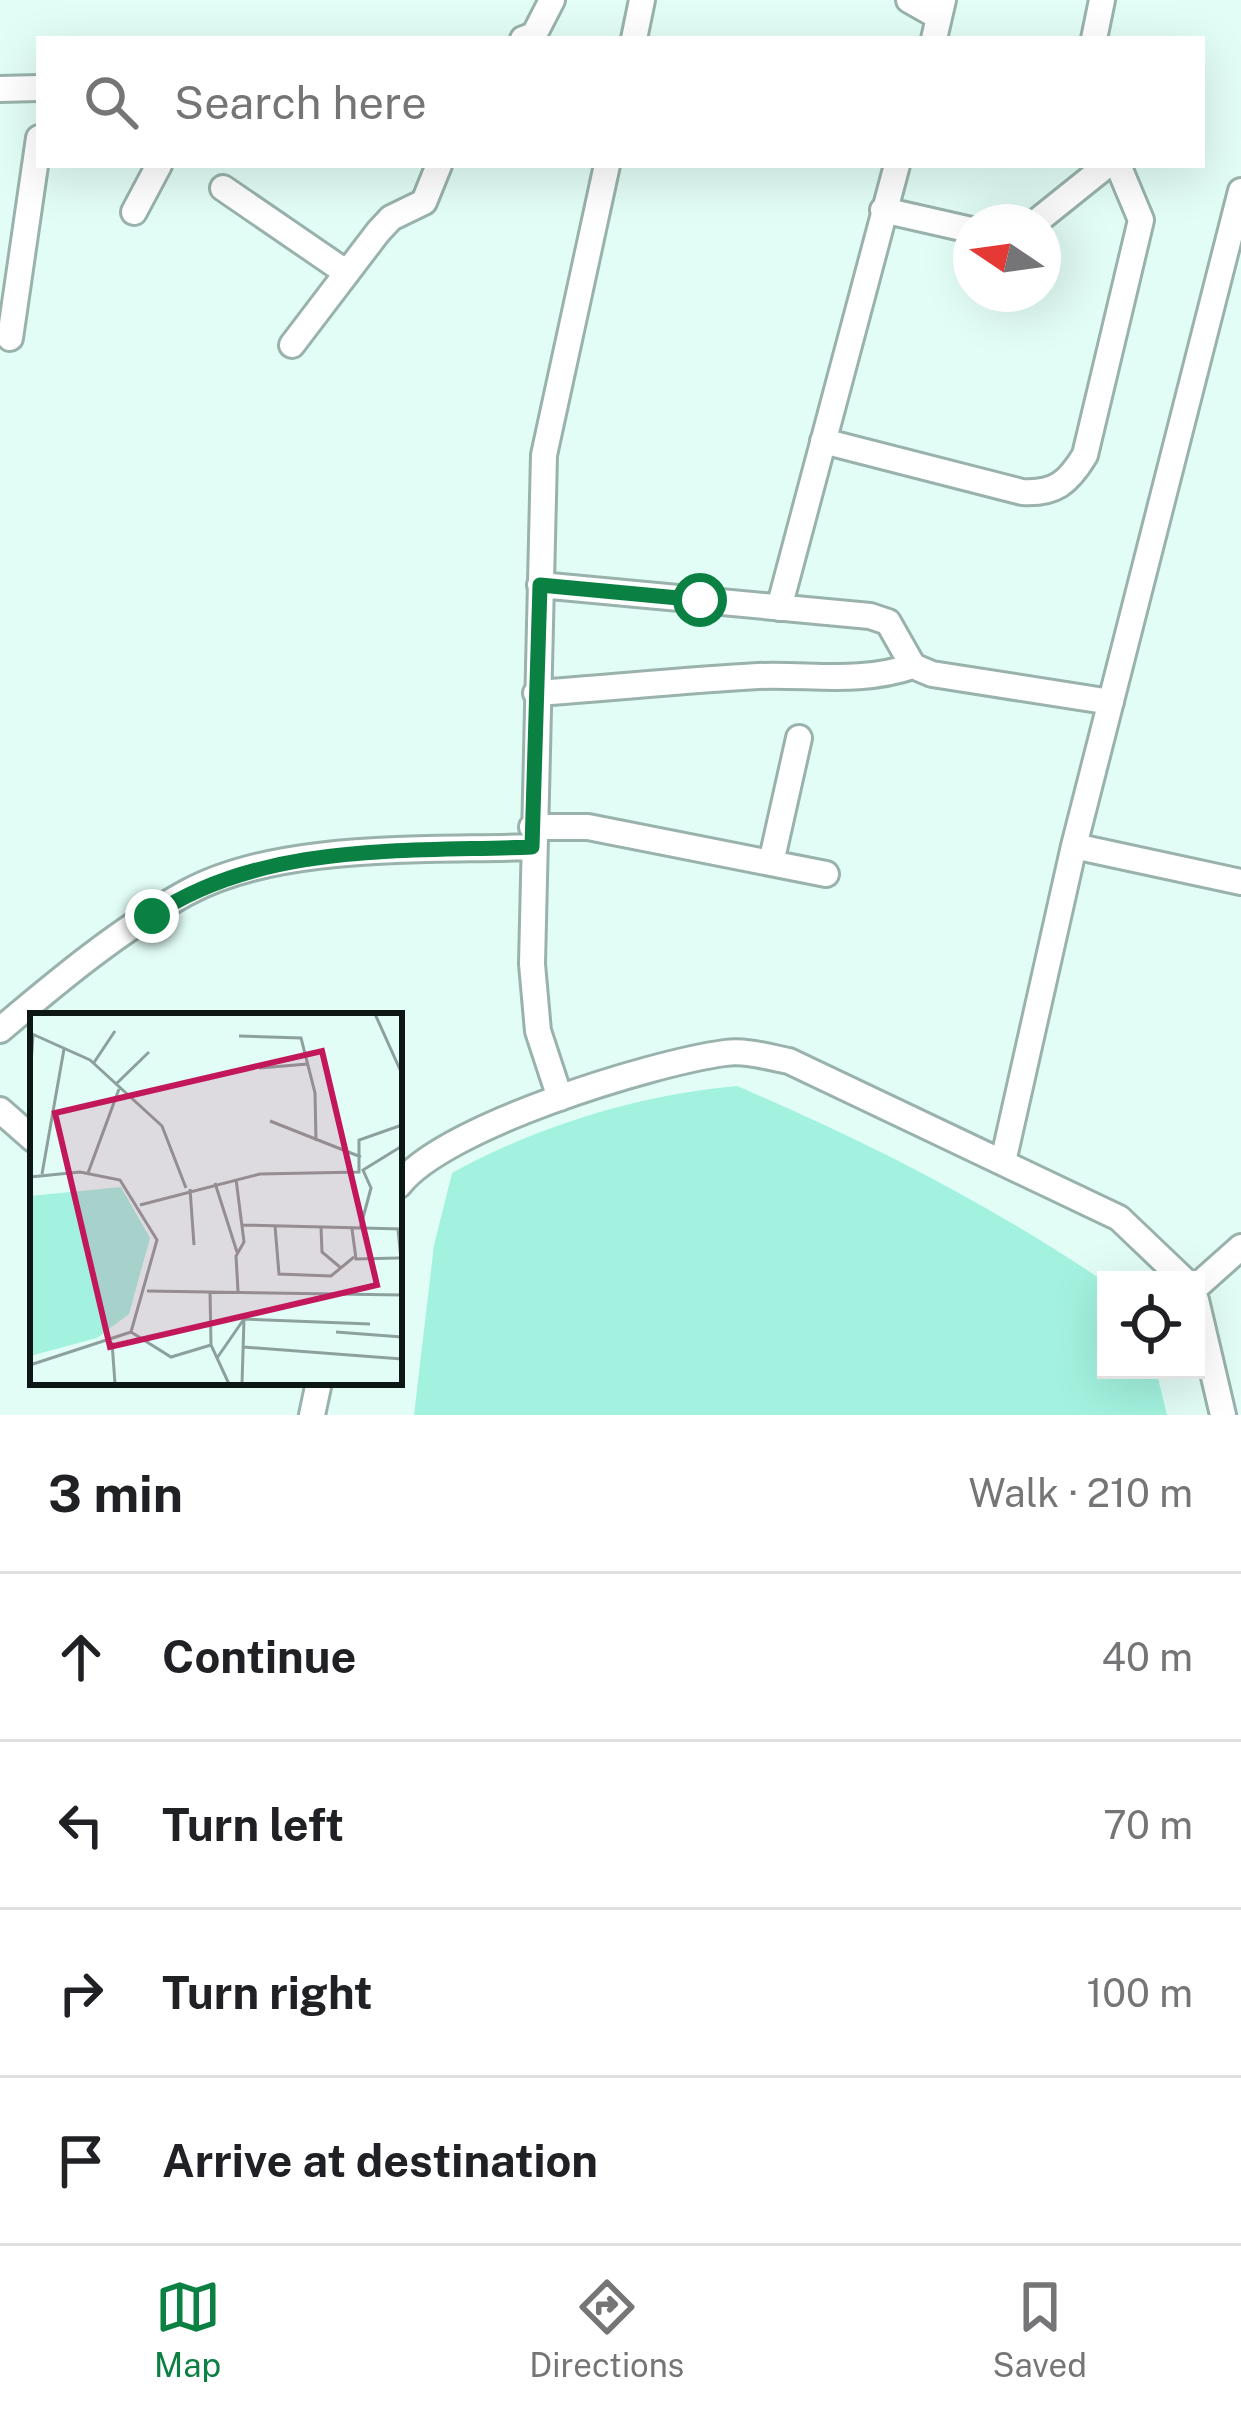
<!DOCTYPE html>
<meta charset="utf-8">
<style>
:root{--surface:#fff;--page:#f2f2f2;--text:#202124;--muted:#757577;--line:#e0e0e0;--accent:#0b8043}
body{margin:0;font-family:"Public Sans",sans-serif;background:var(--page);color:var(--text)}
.controls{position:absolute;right:36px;bottom:36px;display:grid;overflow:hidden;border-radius:0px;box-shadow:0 12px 48px #0002}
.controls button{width:108px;height:108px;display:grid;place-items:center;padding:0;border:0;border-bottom:3px solid var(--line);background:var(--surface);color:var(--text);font:60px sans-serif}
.compass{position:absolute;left:953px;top:204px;width:108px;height:108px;border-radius:50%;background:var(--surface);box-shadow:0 12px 48px #0002;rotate:283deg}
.stop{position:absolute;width:36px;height:36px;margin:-27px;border:9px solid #0b8043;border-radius:50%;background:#fff}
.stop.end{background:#0b8043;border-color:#fff;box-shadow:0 3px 12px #0008}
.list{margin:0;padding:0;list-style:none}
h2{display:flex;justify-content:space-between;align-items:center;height:156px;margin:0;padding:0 48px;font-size:51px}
h2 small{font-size:39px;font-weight:400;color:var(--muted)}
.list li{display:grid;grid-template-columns:78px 1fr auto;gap:36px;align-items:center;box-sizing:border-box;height:168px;padding:0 48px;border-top:3px solid var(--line)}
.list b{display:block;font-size:45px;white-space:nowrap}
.list em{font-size:39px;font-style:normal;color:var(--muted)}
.icon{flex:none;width:66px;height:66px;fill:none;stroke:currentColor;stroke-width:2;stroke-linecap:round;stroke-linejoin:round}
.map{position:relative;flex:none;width:1241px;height:1415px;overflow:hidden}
.search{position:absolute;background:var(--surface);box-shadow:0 12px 48px #0002;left:36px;right:36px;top:36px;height:132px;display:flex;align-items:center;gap:30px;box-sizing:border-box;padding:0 42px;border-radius:0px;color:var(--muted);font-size:45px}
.sheet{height:828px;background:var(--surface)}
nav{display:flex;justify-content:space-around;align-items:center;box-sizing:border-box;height:168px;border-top:3px solid var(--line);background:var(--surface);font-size:33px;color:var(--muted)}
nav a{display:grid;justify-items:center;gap:6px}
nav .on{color:var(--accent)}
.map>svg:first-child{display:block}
.green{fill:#a3f2df}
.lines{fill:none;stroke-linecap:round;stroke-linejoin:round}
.minor-casing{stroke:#99b2ac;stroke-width:30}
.minor{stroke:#fff;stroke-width:24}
.route{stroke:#0b8043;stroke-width:15}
.inset-road{fill:none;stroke:#8da19c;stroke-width:3}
.view{fill:#c2185b;fill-opacity:0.15;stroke:#c2185b;stroke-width:6}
.inset-edge{fill:none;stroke:#0d1714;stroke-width:6}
</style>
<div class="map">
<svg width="1241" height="1415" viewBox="0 0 1241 1415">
<rect width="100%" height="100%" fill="#e2fdf6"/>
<path class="green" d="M 737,1086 C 864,1140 984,1201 1099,1278 L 1106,1287 L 1106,1370 L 1156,1370 L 1167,1415 L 414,1415 L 434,1245 L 452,1173 C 540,1125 638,1095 737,1086 Z"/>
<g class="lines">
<g class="minor-casing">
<path id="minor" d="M 909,0 L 939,17
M 523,39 L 534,35 L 552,0
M 634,39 L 642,0
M 934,39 L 943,0
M 1094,39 L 1102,0
M 0,89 L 39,88
M 223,188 L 347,273
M 883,210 L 971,230
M 134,212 L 159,165
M 1036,222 L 1107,165
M 10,338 L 39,138
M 292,345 L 378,232 L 391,218 L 424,202 L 439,165
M 823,441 L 1022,492 C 1055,494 1068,483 1085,455 L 1141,220 L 1118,165
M 540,585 L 870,616 L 888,622 L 913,666 L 932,674 L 1111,702
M 779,608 L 897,165
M 536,693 C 610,688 684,680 758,676 C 812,674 860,684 913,666
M 532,827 L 588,827 L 826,874
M 1074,846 L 1241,882
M 771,863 L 799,738
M 0,1030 C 58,981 119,930 186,893 C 279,842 427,851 532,847
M 560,1098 L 538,1031 L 532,964 L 544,455 L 607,165
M 0,1110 L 33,1139
M 1003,1162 L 1074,846 L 1241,191
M 399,1185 C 443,1127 651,1063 725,1053 C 746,1050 768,1057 789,1061 L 1119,1218 L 1184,1280
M 1196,1287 L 1241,1247
M 1196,1300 L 1223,1415
M 312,1415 L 319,1382"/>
</g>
<use href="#minor" class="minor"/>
</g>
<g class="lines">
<path class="route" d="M 152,916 C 262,842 404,852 532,847 L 540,585 L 700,600"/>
</g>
<g transform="translate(30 1013)">
<rect width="372" height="372" fill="#e2fdf6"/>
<path d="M 91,174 L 120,225 L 99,301 L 67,325 L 0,343 L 0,183 Z" fill="#a3f2df"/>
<path class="inset-road" d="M 345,1 L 372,61M 0,20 L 60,47 L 132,113 L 156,175M 209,23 L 271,25 L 285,80 L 286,128M 63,51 L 85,18M 229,55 L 278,51M 0,66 L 3,22M 85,72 L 119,39M 240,108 L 331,144M 58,160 L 89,76M 12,161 L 34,36M 0,164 L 50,159 L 90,167 L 127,227 L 101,319 L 0,352M 206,166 L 214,229 L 206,243 L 208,278M 185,170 L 207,239M 160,176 L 164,232M 110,192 L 230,161 L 329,159 L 329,127 L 372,112M 212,212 L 372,216M 245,213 L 249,261 L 301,263 L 324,244M 291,214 L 292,239 L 311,255M 322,216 L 326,246 L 369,245M 330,216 L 341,175 L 333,157 L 372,133M 368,217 L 372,255M 117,278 L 372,282M 180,278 L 181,332 L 199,371M 101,319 L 141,344 L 181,332M 306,319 L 372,324M 82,329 L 85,371M 213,334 L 372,346M 187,345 L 214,306 L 340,311M 212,371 L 214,306"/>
<path class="view" d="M 292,38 L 347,272 L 80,334 L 25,100 Z"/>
<rect width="372" height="372" class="inset-edge"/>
</g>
</svg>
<div class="controls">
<button><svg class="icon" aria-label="locate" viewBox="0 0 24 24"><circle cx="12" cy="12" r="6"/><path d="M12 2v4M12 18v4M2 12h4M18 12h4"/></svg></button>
</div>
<svg class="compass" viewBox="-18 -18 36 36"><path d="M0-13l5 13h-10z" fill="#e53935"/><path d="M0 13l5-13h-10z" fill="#757577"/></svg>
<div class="stop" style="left:700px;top:600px"></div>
<div class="stop end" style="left:152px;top:916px"></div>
<div class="search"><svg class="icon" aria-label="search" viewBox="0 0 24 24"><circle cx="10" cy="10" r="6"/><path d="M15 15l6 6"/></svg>Search here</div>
</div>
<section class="sheet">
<h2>3 min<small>Walk · 210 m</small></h2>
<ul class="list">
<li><svg class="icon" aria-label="ahead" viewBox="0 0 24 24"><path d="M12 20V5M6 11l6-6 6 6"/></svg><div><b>Continue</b></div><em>40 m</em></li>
<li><svg class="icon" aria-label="left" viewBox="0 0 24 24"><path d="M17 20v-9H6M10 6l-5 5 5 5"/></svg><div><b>Turn left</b></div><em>70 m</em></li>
<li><svg class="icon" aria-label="right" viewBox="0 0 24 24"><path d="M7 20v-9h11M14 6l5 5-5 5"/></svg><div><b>Turn right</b></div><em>100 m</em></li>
<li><svg class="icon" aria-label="arrive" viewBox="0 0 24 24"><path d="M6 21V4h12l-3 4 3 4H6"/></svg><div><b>Arrive at destination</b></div></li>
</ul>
</section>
<nav>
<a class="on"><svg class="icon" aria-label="map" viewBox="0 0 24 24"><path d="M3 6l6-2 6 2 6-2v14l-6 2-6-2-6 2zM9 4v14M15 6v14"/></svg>Map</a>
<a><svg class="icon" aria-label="directions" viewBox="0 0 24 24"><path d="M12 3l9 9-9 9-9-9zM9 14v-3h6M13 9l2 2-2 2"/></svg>Directions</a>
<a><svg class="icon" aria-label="saved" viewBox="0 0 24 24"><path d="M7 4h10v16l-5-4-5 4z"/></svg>Saved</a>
</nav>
